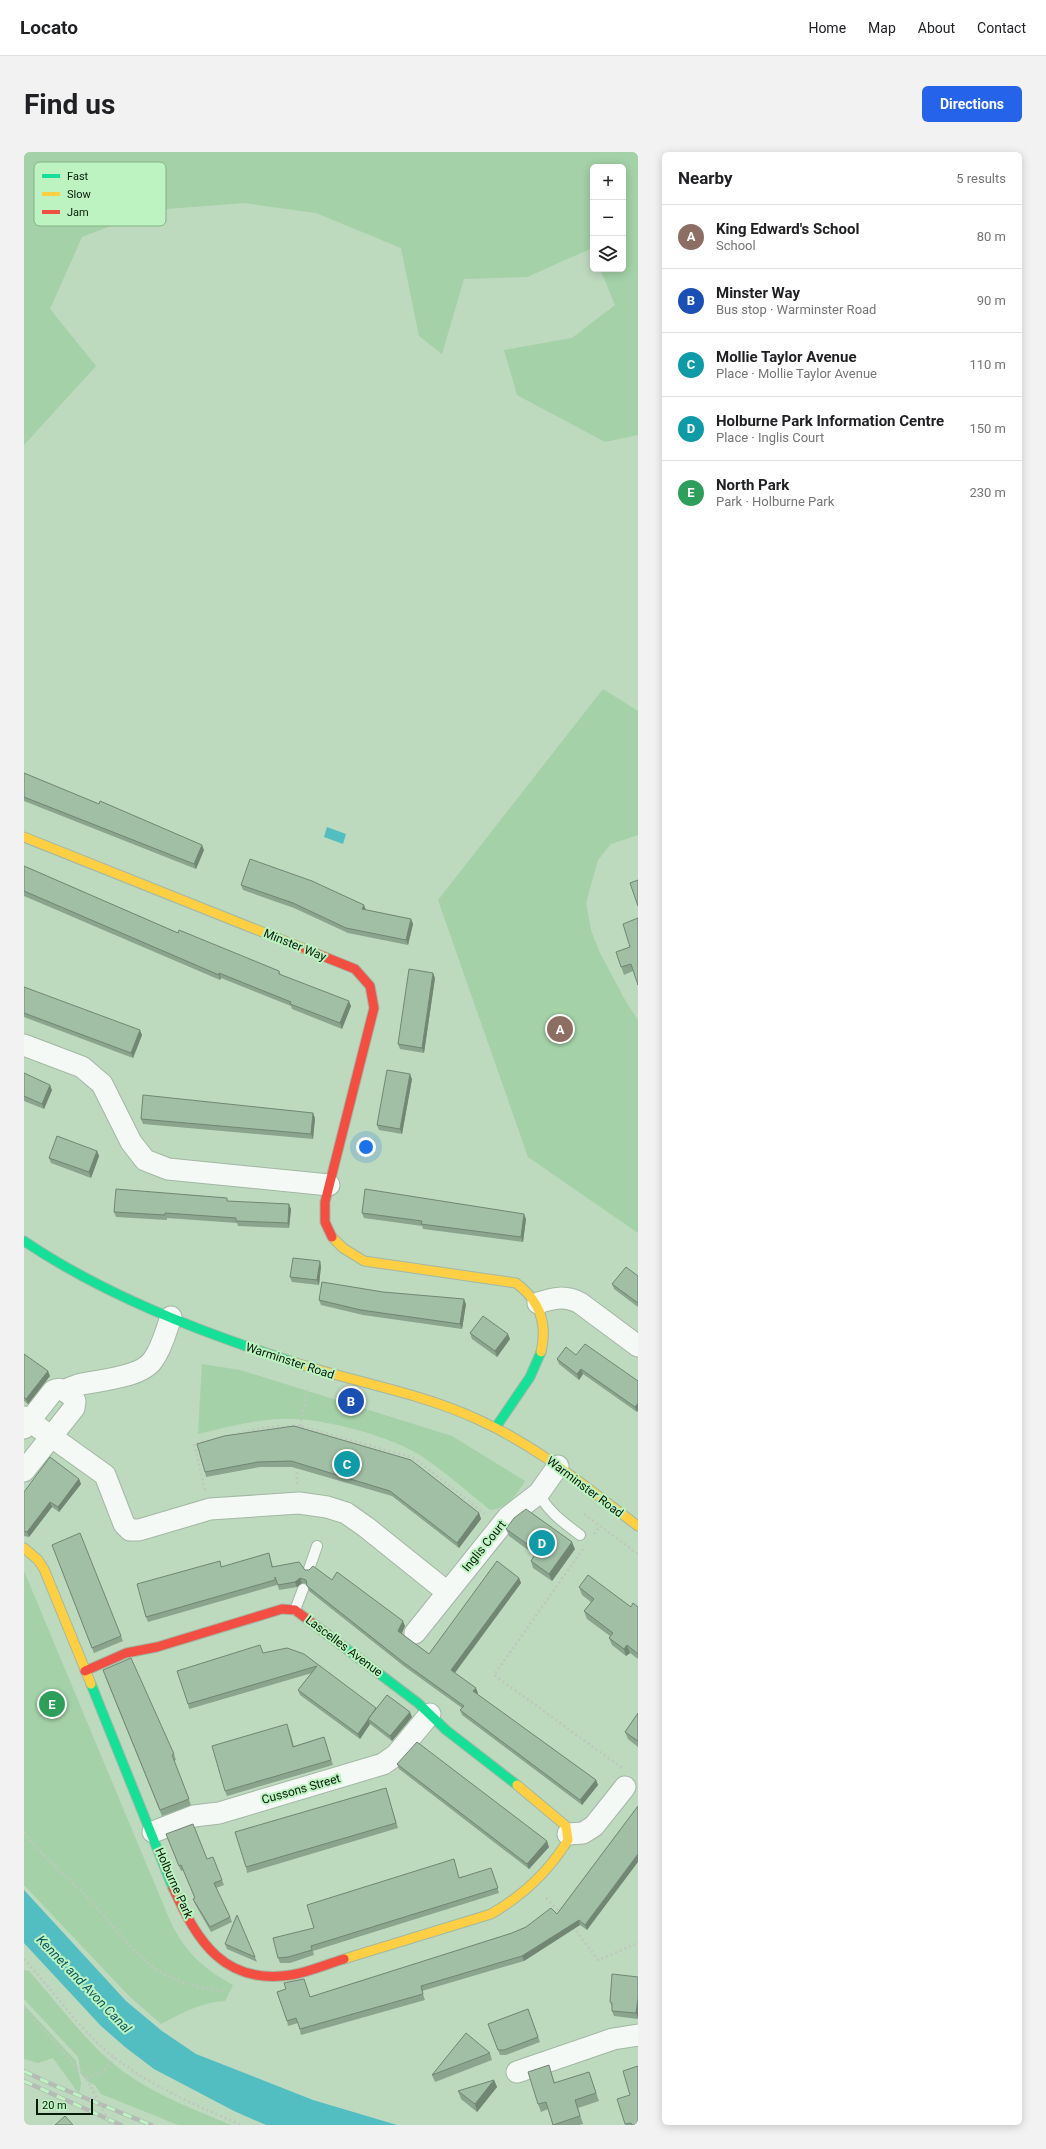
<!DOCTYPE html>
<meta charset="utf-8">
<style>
:root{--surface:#fff;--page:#f2f2f2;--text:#202124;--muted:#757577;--line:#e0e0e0;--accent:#2563eb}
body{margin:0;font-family:Roboto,sans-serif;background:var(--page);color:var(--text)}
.controls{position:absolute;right:12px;top:12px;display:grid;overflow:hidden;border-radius:6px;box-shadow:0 2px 10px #0003}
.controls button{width:36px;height:36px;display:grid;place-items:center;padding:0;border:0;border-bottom:1px solid var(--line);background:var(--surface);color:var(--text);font:20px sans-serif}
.scale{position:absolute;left:12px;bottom:10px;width:57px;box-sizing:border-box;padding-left:4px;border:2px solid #061a08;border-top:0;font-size:11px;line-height:14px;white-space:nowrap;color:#061a08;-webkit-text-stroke:3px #bcf3c0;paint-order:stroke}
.you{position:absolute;left:342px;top:995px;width:14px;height:14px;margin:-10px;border:3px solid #fff;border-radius:50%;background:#1a73e8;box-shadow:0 0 0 6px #1a73e833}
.badge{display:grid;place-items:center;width:26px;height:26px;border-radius:50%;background:var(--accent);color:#fff;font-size:13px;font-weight:700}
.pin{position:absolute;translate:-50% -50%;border:2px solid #fff;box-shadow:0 1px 4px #0006}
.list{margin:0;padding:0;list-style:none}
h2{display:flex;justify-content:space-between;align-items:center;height:52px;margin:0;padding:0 16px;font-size:17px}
h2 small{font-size:13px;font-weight:400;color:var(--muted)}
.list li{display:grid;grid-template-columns:26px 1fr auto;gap:12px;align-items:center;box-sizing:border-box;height:64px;padding:0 16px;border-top:1px solid var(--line)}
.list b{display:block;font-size:15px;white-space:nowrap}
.list p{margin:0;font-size:13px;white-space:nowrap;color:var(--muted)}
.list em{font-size:13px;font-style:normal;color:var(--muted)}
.icon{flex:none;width:22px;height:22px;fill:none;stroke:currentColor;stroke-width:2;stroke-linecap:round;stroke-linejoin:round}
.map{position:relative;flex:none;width:614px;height:1973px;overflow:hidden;border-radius:6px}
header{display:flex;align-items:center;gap:24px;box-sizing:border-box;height:56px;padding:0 20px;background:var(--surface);border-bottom:1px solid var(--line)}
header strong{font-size:19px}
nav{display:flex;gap:22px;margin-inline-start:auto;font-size:14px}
.intro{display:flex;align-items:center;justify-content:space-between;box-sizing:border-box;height:96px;padding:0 24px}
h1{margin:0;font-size:28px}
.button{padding:10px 18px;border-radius:6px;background:var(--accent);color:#fff;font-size:14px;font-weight:700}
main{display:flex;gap:24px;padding:0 24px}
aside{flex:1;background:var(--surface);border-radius:6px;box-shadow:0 2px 10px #0003}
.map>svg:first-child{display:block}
.green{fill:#a4d1a7}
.water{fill:#52bec2}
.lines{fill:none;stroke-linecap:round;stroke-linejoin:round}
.lane-casing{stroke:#a2b8a4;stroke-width:12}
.street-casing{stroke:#a2b8a4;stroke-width:23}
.fast-casing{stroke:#a2b8a4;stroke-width:11}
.slow-casing{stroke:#a2b8a4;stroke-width:11}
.jam-casing{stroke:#a2b8a4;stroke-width:11}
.path{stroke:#bfc7bf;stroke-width:2.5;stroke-dasharray:2 3;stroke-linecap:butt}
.lane{stroke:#f5f9f5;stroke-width:10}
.street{stroke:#f5f9f5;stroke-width:21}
.fast{stroke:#16e098;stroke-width:9}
.slow{stroke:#ffcf43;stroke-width:9}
.jam{stroke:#f24e42;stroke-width:9}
.rail-casing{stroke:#b4bcb5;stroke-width:4.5}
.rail{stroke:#bcf3c0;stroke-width:3;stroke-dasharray:9;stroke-linecap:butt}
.path-bridge{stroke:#bfc7bf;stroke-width:2.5;stroke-dasharray:2 3;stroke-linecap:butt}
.wall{fill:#8aa48d}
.shaded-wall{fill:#718673}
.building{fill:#a1bfa4;stroke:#718673}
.labels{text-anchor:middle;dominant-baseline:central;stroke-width:4;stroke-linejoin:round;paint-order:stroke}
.street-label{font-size:12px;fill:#061a08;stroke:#bcf3c0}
.water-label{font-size:13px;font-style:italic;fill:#09575f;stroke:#bcf3c0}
.key{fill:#bcf3c0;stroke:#85b289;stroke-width:1}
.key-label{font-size:11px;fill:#061a08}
</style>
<header>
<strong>Locato</strong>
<nav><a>Home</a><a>Map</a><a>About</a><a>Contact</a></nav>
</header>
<div class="intro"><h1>Find us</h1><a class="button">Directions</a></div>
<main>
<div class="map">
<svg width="614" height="1973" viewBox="0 0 614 1973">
<rect width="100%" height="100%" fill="#bdd9be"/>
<path class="green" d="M 0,0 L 614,0 L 614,283 L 581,290 L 493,243 L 480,198 L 548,186 L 591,153 L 576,117 L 599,117 L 599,15 L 569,15 L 569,102 L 566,97 L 503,125 L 440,127 L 418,202 L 395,184 L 377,96 L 292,61 L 220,51 L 129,58 L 58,85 L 26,157 L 72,214 L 0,293 Z
M 579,537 L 614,559 L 614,683 L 587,692 L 574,708 L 562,751 L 567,778 L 575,799 L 601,848 L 614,868 L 614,1081 L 504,1005 L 414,748 Z
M 178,1212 L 216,1218 L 428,1284 L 501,1329 C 493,1342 483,1357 466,1358 C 443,1339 420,1319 396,1303 C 364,1283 293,1264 255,1267 C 228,1268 201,1276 174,1282 Z
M 0,1419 L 147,1771 C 162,1801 180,1817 209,1833 L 201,1849 C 178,1850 157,1861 137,1872 L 105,1844 L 0,1733 Z
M 0,1818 L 5,1819 C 32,1849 61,1889 92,1914 C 126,1941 167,1956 207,1973 L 154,1973 L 77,1942 L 71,1933 L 63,1929 L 57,1922 L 54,1905 L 0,1847 Z
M 0,1853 L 52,1909 L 57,1931 L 55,1942 L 29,1906 L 14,1911 L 0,1907 Z"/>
<path class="water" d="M 303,675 L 322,682 L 319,692 L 300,685 Z
M 0,1738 L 102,1849 L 138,1879 L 172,1902 L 289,1948 L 373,1973 L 242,1973 L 210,1959 L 130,1917 L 101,1895 L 77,1874 L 0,1791 Z"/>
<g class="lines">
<g class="lane-casing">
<path id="lane" d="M 515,1341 C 523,1359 540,1371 556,1383
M 285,1417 L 293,1394
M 271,1458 L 279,1437"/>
</g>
<g class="street-casing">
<path id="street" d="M 0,893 L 58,915 L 78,932 L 107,990 L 121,1008 L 144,1017 L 305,1033
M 514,1151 C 530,1146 541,1143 556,1151 L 614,1194
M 42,1240 L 46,1236 L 54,1233 C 74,1228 117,1226 129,1208 C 138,1196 142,1179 147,1165
M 0,1265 L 81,1323 L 100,1372 L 106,1378 L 115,1378 L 186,1357 L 275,1351 L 303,1355 L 322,1361 L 342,1375 L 423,1440
M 0,1276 L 29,1239 C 38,1234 46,1241 51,1249 L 50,1256 L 0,1319
M 391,1481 L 484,1365 L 515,1341 L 534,1314
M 129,1680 L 170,1664 L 195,1661 L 359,1612 L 372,1603 L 406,1562
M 544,1682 L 559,1681 L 570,1674 L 601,1635
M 493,1920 L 589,1887 L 614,1883"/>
</g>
<g class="fast-casing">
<path id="fast" d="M 0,1089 C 80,1143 174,1179 266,1209
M 472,1275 L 506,1225 L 517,1200
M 312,1489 L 394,1551 L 422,1578 L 493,1633
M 67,1532 L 149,1736"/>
</g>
<g class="slow-casing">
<path id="slow" d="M 0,685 L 281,797
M 308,1085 L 319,1096 L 340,1109 L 492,1131 C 515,1148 524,1171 517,1200
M 266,1209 C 328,1230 395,1240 455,1268 C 513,1294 563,1336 614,1374
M 0,1396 L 14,1408 L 20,1417 L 67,1532
M 320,1807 L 467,1762 C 498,1744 525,1719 544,1688 L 542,1674 L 493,1633"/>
</g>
<g class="jam-casing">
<path id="jam" d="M 281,797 L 331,817 L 346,834 L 350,856 L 301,1050 L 301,1070 L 308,1085
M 61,1519 L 102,1501 L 133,1495 L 258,1457 L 271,1458 L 312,1489
M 149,1736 C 174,1790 200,1833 267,1823 C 285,1820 303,1812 320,1807"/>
</g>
<path class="path" d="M 276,1274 L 284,1235
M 204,1284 L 242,1275 L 276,1274 L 390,1306 L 461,1362
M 273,1332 L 273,1313
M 181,1338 L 170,1292 L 187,1288
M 560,1362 L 614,1402
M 570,1382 L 576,1374
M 559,1397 L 470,1523 L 598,1616
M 0,1680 C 19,1707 46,1726 68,1750 C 89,1773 109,1803 137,1820 C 157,1832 177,1836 200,1839 L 202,1836
M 522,1746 L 537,1761
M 549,1775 L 574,1808 L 614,1791
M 0,1807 C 28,1837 59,1882 91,1906 C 129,1935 173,1954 217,1973
M 0,1856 L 62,1926 L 67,1935
M 62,1926 C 76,1922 83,1918 90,1905"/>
<use href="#lane" class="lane"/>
<use href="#street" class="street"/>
<use href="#fast" class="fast"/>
<use href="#slow" class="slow"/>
<use href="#jam" class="jam"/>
<g class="rail-casing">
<path id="rail" d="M 0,1919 L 27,1932 L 127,1973
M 0,1929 L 97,1973"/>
</g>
<use href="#rail" class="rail"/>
<path class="path-bridge" d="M 67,1935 L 87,1973"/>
</g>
<path class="wall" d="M 0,621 L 180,698 L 172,717 L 0,649 Z
M 0,714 L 154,781 L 255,819 L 257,823 L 327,854 L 318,877 L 268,857 L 267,854 L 197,826 L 196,828 L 0,744 Z
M 217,733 L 387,767 L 389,772 L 384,793 L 324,781 L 270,756 L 219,738 Z
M 606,795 L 609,819 L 600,823 L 592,800 Z
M 411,826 L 400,901 L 376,897 L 374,892 Z
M 0,835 L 118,883 L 109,906 L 0,865 Z
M 0,921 L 28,938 L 20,957 L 0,949 Z
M 388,927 L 378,982 L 355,978 L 353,973 Z
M 291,966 L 289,987 L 119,972 L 117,967 Z
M 73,999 L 75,1004 L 67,1026 L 27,1011 L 25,1006 Z
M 204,1049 L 267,1057 L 265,1076 L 214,1074 L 213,1071 L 143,1066 L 143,1068 L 92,1065 L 90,1060 Z
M 338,1061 L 502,1067 L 499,1090 L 399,1077 L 398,1074 L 340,1066 Z
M 297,1114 L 295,1133 L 268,1130 L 266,1125 Z
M 614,1124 L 614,1155 L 590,1137 L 588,1132 Z
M 359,1140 L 442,1152 L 438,1177 L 339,1163 L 297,1153 L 295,1148 Z
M 446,1181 L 486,1187 L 473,1205 L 448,1187 Z
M 0,1202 L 26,1224 L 4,1252 L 0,1249 Z
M 552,1203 L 614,1229 L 614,1258 L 613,1260 L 559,1222 L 555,1228 L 535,1212 L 533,1207 Z
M 200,1284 L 455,1361 L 457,1367 L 435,1396 L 368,1344 L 268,1315 L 236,1315 L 182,1325 L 181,1320 Z
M 55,1327 L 57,1332 L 35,1360 L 28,1355 L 5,1385 L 0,1384 L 0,1340 Z
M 482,1377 L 551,1397 L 528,1429 L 509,1416 L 507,1409 L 511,1403 L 485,1384 Z
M 28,1393 L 97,1484 L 99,1489 L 70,1501 Z
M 245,1401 L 249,1415 L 281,1418 L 308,1428 L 381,1474 L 378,1482 L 405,1502 L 495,1426 L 497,1431 L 431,1521 L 454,1541 L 453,1542 L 572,1628 L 574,1633 L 558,1653 L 438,1563 L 436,1558 L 438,1556 L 381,1515 L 285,1439 L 283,1432 L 278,1431 L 273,1435 L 255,1438 L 253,1431 L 253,1433 L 124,1470 L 122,1465 L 198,1415 Z
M 555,1435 L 607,1455 L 614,1455 L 614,1507 L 606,1501 L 602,1504 L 588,1493 L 585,1486 L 586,1484 L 563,1467 L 560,1459 L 567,1450 L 558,1443 Z
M 239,1501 L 280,1502 L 352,1557 L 388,1565 L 368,1589 L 346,1572 L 336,1587 L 276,1543 L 274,1538 L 288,1521 L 165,1557 L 164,1552 Z
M 81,1524 L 150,1602 L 152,1608 L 150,1609 L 167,1653 L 138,1664 Z
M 614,1561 L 614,1595 L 604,1587 L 601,1580 Z
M 265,1577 L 270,1594 L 300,1585 L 309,1613 L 203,1644 L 201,1639 Z
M 373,1612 L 525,1695 L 505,1717 L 375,1617 Z
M 362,1636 L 374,1676 L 223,1721 L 222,1715 Z
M 614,1654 L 563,1778 L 556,1773 L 500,1809 L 398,1839 L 401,1848 L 277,1883 L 274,1871 L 264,1874 L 263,1869 L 286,1845 L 488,1781 L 533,1762 Z
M 142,1682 L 183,1707 L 198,1728 L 200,1733 L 192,1736 L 206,1765 L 208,1770 L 187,1780 L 171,1752 L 169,1747 L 171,1746 L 159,1718 L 157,1719 Z
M 469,1721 L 475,1741 L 289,1799 L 290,1803 L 266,1811 L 256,1811 L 254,1806 L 290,1776 L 436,1725 Z
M 201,1792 L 231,1805 L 233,1810 L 203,1797 Z
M 614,1825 L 614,1867 L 590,1864 L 588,1859 L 588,1855 L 586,1850 Z
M 504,1857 L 516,1890 L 482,1903 L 476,1903 L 464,1872 Z
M 466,1901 L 468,1908 L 411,1930 L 408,1923 Z
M 565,1920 L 575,1949 L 554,1956 L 559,1972 L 555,1973 L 529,1973 L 524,1957 L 517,1960 L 514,1952 L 527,1921 L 531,1931 Z
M 470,1928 L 473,1935 L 453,1960 L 437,1947 L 434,1939 Z
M 606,1943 L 614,1973 L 602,1973 L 601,1972 Z"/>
<path class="shaded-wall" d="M 178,693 L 180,698 L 172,717 L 170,712 Z
M 340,753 L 342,758 L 338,757 Z
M 387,767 L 389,772 L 384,793 L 382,788 Z
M 195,821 L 197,826 L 196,828 L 195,823 Z
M 409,821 L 411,826 L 400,901 L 398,896 Z
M 325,849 L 327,854 L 318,877 L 316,871 Z
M 116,878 L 118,883 L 109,906 L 107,901 Z
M 386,922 L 388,927 L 378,982 L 376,977 Z
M 26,933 L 28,938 L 20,957 L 18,952 Z
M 289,961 L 291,966 L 289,987 L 287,982 Z
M 73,999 L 75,1004 L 67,1026 L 65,1020 Z
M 265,1052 L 267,1057 L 265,1076 L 264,1071 Z
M 500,1062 L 502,1067 L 499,1090 L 497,1085 Z
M 296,1109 L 297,1114 L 295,1133 L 293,1128 Z
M 440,1147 L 442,1152 L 438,1177 L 436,1172 Z
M 484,1182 L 486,1187 L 473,1205 L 471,1199 Z
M 557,1217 L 559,1222 L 555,1228 L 553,1222 Z
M 24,1219 L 26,1224 L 4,1252 L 2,1247 Z
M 614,1251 L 614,1258 L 613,1260 L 611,1255 Z
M 55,1327 L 57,1332 L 35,1360 L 34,1355 Z
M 26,1350 L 28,1355 L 5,1385 L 3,1380 Z
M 455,1361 L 457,1367 L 435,1396 L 433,1391 Z
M 548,1390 L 551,1397 L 528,1429 L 525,1422 Z
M 276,1426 L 278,1431 L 273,1435 L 271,1430 Z
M 495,1426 L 497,1431 L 429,1523 L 427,1518 Z
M 379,1469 L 381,1474 L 376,1484 L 374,1479 Z
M 603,1493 L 606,1501 L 602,1504 L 600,1497 Z
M 452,1536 L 454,1541 L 451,1544 L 449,1539 Z
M 352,1556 L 354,1561 L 344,1567 L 346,1572 L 336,1587 L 334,1582 Z
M 386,1560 L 388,1565 L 368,1589 L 366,1584 Z
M 572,1628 L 574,1633 L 558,1653 L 556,1648 Z
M 523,1689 L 525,1695 L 505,1717 L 503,1712 Z
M 614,1702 L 614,1710 L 563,1778 L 561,1773 Z
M 555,1768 L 556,1773 L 500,1809 L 498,1804 Z
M 614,1846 L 614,1866 L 612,1861 Z
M 470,1928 L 473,1935 L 453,1960 L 451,1952 Z"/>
<path class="building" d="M 0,621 L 75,652 L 76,649 L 178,693 L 170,712 L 0,645 Z
M 226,707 L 288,729 L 340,753 L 338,757 L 387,767 L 382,788 L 322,776 L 269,751 L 217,733 Z
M 0,714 L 154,781 L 155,778 L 255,819 L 255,822 L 325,849 L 316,871 L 266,852 L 267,850 L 195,821 L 195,823 L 0,739 Z
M 614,728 L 614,754 L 606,731 Z
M 614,766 L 614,833 L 607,812 L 597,815 L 592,800 L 606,795 L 599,772 Z
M 385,817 L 409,821 L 398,896 L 374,892 Z
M 0,835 L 116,878 L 107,901 L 0,861 Z
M 363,918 L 386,922 L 376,977 L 353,973 Z
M 0,921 L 26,933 L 18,952 L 0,944 Z
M 119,943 L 289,961 L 287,982 L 117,967 Z
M 33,984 L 73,999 L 65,1020 L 25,1006 Z
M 92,1037 L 203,1046 L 203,1049 L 265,1052 L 264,1071 L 212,1069 L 212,1066 L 141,1061 L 141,1063 L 90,1060 Z
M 341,1037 L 500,1062 L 497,1085 L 397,1072 L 398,1069 L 338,1061 Z
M 269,1106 L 296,1109 L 293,1128 L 266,1125 Z
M 602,1115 L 614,1124 L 614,1151 L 588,1132 Z
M 298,1130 L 359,1140 L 440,1147 L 436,1172 L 337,1158 L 295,1148 Z
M 459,1164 L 484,1182 L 471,1199 L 446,1181 Z
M 561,1192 L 614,1229 L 614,1251 L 611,1255 L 557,1217 L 553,1222 L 533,1207 L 542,1195 L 552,1203 Z
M 0,1202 L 24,1219 L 2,1247 L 0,1245 Z
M 270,1274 L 387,1308 L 455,1361 L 433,1391 L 366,1339 L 267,1309 L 234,1310 L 181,1320 L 173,1292 L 200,1284 Z
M 26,1305 L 55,1327 L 34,1355 L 26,1350 L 3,1380 L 0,1379 L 0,1340 Z
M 502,1357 L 548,1390 L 525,1422 L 507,1409 L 513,1399 L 482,1377 L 490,1366 Z
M 56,1381 L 97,1484 L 68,1496 L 28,1393 Z
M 245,1401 L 248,1415 L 275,1410 L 281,1418 L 285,1418 L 289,1414 L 308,1428 L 313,1420 L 379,1469 L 374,1479 L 405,1502 L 473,1409 L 495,1426 L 427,1518 L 452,1536 L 449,1539 L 572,1628 L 556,1648 L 436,1558 L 440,1554 L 379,1510 L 283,1434 L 282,1428 L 276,1426 L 271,1430 L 254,1433 L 251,1425 L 251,1428 L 122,1465 L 113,1432 L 196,1409 L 197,1415 Z
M 564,1423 L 607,1455 L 609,1451 L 614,1455 L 614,1502 L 603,1493 L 600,1497 L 585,1486 L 589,1481 L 560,1459 L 570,1447 L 555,1435 Z
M 236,1493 L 239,1501 L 263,1496 L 280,1502 L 352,1556 L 334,1582 L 274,1538 L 293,1514 L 164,1552 L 153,1519 Z
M 107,1506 L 150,1602 L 148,1603 L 165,1647 L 136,1658 L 79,1518 Z
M 363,1543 L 386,1560 L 366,1584 L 344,1567 Z
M 614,1561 L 614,1589 L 601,1580 Z
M 263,1572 L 269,1595 L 300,1585 L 307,1608 L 201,1639 L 188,1594 Z
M 393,1590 L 523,1689 L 503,1712 L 373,1612 Z
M 362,1636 L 372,1671 L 222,1715 L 211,1680 Z
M 614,1654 L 614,1702 L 561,1773 L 555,1768 L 498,1804 L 397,1834 L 399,1842 L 276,1877 L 272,1866 L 263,1869 L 253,1840 L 262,1837 L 260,1831 L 280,1827 L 286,1845 L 488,1781 L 502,1775 L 527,1756 L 533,1762 Z
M 169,1672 L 183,1707 L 189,1705 L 198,1728 L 190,1731 L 206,1765 L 186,1775 L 169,1747 L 171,1746 L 157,1713 L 155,1714 L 142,1682 Z
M 430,1707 L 435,1726 L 467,1716 L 474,1736 L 287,1794 L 288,1798 L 264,1805 L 254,1806 L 249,1786 L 290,1776 L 283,1753 Z
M 213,1763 L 231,1805 L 201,1792 Z
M 588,1822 L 614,1825 L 614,1846 L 612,1861 L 588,1859 L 588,1851 L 586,1850 Z
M 504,1857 L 514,1885 L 480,1898 L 474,1898 L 464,1872 Z
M 442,1881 L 466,1901 L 408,1923 Z
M 525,1913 L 530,1931 L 565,1920 L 572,1941 L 551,1948 L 556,1964 L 529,1973 L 522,1950 L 514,1952 L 504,1920 Z
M 614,1914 L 614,1973 L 608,1973 L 607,1971 L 601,1972 L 593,1947 L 606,1943 L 599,1919 Z
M 470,1928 L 451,1952 L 434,1939 Z
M 41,1964 L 49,1973 L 31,1973 Z"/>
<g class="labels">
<g class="street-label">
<text transform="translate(271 793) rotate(22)">Minster Way</text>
<text transform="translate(266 1209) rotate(18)">Warminster Road</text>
<text transform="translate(561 1335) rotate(37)">Warminster Road</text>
<text transform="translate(460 1394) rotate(-51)">Inglis Court</text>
<text transform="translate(320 1494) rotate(37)">Lascelles Avenue</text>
<text transform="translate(277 1637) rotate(-16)">Cussons Street</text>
<text transform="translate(150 1731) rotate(66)">Holburne Park</text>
</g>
<g class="water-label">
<text transform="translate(60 1832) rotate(46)">Kennet and Avon Canal</text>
</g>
</g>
<rect x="10" y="10" width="132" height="64" rx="6" class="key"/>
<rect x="18" y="22" width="18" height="4" fill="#16e098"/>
<rect x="18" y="40" width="18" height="4" fill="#ffcf43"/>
<rect x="18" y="58" width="18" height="4" fill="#f24e42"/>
<g class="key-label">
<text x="43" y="28">Fast</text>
<text x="43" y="46">Slow</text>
<text x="43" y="64">Jam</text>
</g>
</svg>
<div class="controls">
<button>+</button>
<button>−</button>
<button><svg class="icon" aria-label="layers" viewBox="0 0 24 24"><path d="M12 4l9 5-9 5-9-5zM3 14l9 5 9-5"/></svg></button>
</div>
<div class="scale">20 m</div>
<div class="you"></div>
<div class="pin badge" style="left:536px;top:877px;background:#8d6e63">A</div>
<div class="pin badge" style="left:327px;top:1249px;background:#1a4fb4">B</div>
<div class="pin badge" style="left:323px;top:1312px;background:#0f9aa8">C</div>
<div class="pin badge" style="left:518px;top:1391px;background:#0f9aa8">D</div>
<div class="pin badge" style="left:28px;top:1552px;background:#2e9e5b">E</div>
</div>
<aside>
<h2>Nearby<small>5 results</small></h2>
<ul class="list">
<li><span class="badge" style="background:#8d6e63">A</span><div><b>King Edward's School</b><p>School</p></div><em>80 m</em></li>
<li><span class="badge" style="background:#1a4fb4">B</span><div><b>Minster Way</b><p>Bus stop · Warminster Road</p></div><em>90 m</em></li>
<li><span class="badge" style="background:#0f9aa8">C</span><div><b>Mollie Taylor Avenue</b><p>Place · Mollie Taylor Avenue</p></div><em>110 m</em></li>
<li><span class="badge" style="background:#0f9aa8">D</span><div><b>Holburne Park Information Centre</b><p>Place · Inglis Court</p></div><em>150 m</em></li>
<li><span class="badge" style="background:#2e9e5b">E</span><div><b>North Park</b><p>Park · Holburne Park</p></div><em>230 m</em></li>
</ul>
</aside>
</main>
